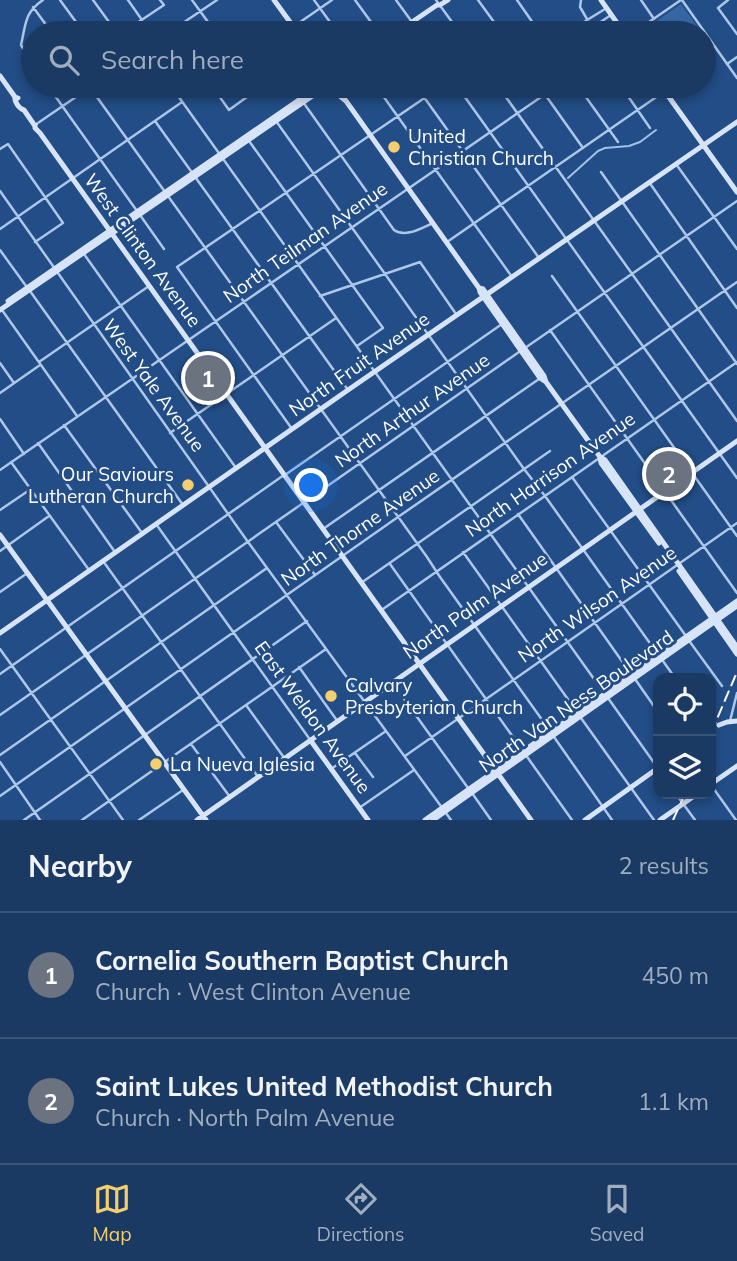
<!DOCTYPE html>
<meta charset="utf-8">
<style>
:root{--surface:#1a3a64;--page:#23416a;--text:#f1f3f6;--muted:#9fadbf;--line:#385478;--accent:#f5cf6e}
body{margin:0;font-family:Mulish,sans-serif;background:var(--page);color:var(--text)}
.controls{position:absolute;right:21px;bottom:21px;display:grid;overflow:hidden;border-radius:14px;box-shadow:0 4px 10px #0003}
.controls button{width:63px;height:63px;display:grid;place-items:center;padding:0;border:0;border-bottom:2px solid var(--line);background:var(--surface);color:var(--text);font:35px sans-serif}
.you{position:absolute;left:312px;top:486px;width:24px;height:24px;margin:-18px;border:5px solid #fff;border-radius:50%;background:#1a73e8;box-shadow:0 0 0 10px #1a73e833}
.badge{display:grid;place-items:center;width:46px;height:46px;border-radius:50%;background:var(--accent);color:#fff;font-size:23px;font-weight:700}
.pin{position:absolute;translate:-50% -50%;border:4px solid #fff;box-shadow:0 2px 7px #0006}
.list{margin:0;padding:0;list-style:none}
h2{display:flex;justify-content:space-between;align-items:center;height:91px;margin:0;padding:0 28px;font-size:30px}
h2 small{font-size:23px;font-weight:400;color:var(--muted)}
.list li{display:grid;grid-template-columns:46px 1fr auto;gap:21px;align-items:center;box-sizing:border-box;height:126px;padding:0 28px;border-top:2px solid var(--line)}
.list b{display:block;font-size:26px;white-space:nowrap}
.list p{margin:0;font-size:23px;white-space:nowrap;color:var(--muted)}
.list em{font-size:23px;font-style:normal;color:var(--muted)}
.icon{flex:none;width:38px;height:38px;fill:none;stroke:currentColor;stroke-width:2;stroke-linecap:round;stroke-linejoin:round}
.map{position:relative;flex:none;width:737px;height:820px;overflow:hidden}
.search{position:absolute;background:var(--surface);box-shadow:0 4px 10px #0003;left:21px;right:21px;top:21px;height:77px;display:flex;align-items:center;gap:18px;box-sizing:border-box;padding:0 24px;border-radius:38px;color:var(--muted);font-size:26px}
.sheet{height:343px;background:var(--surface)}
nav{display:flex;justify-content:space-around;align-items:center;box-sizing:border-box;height:98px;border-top:2px solid var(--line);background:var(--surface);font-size:19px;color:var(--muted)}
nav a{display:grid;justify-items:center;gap:4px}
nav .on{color:var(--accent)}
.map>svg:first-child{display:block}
.green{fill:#3666a3}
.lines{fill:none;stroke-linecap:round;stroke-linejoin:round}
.stream{stroke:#a0c2ea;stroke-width:2}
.secondary-tunnel{stroke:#436898;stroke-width:5;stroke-dasharray:5 2.5;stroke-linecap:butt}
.street{stroke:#acc7e9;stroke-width:2.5}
.secondary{stroke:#d7e4f7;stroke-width:5}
.rail{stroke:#fff;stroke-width:2;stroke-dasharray:12 5;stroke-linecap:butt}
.poi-dot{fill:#f5cf6e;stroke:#224d86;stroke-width:2.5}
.labels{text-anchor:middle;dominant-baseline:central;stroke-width:6;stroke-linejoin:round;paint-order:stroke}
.poi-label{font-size:19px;fill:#fff;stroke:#224d86;text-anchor:start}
.street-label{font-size:19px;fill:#fff;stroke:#224d86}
</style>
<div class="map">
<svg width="737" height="820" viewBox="0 0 737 820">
<rect width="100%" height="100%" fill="#224d86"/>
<path class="green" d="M 681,4 L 702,33 L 639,33 Z"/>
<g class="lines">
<path class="stream" d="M 568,178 L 598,151 L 605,148 L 629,146 L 640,142 L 656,130"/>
<path class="secondary-tunnel" d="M 711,731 L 719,725"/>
<path class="street" d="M 60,0 L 84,33
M 93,0 L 117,33
M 128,0 L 142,20
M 192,0 L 216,33
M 314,0 L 338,33
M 355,0 L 379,33
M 396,0 L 420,33
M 436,0 L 460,33
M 478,0 L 502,33
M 517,0 L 540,33
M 581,0 L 580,7 L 587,19
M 641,0 L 654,19
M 682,0 L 737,78
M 728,0 L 718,8 L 737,34
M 33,7 L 52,33
M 293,27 L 332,0
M 560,30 L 562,33
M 122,33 L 164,5 L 160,0
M 168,33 L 217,0
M 520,33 L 533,24
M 566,33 L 605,9
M 584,33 L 611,15
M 609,33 L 619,26
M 633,33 L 681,0
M 727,64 L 737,57
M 33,65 L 21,45 C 26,24 24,13 43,0
M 48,86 L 137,211
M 89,86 L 427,557 L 440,577 L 550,731
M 171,86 L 604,693
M 212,86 L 229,110 L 262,86
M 376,86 L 512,277
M 416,86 L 539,258
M 457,86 L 737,478
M 498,86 L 737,421
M 539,86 L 583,148
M 578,86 L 618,142
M 621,86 L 650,128
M 303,102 L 394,230 C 406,238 421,228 433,223
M 155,121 L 348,390
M 276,121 L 524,469 L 545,496 L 659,656
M 35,125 L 92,86
M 249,141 L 383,328 L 357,346
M 0,149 L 8,144 L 63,223 L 35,242
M 676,164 L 737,249
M 601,172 L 737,364
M 649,182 L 737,308
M 0,191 L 248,542 L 451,820
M 140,215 L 164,249
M 0,229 L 182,102
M 447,242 L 665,91
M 0,250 L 26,286
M 84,254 L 236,468
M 552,276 L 737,536
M 30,291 L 183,505
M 320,296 L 420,262 L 456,314
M 2,310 L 77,416
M 550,330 L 737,593
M 525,348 L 737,201
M 39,362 L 149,286
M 0,363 L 14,383
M 0,393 L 40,365
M 0,419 L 24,454
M 64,425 L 142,533
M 292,429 L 177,267 L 442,86
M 170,433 L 336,318
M 38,443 L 115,552
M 11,462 L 89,570
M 0,470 L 557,86
M 285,475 L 502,324
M 572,477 L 686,636
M 0,510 L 31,489
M 518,514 L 631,674
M 276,522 L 315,575
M 156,524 L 311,741
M 323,529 L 539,379
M 0,551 L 49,516
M 463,552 L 577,712
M 103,561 L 258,777
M 390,564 L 572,820
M 361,583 L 550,451
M 0,592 L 26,574
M 383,609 L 737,362
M 690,642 L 722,686
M 0,649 L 123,820
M 663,661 L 675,678
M 299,667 L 338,722
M 0,674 L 284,475
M 635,679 L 658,712
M 392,682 L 468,788
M 608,698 L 657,767
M 246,705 L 285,759
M 0,715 L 519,352
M 581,718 L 654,820
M 730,721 L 737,693
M 554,737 L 612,820
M 191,744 L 230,797
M 355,753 L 373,777
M 0,755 L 267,568
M 405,756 L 737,523
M 0,762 L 40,820
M 331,769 L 386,731
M 711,785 L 736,820
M 472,793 L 491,820
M 676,794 L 695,820
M 0,796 L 398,517 L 737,282
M 359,808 L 414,770
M 24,820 L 307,621
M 82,820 L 326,649
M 139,820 L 183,790"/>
<path class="secondary" d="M 274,0 L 298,33
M 601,0 L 624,33
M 396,33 L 437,5 L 440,5 L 448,0
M 403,33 L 416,24
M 0,76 L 15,97 L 18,98
M 333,86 L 341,97 L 346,101 L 479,288 L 483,289 L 544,376 L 546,382
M 338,86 L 344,95 L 345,100
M 661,86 L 737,192
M 15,97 C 14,101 19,109 24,110 L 35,126
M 35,125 L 35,128 L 40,133 L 531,820
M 479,288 L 480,292 L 540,378 L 546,382 L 600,457 L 605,460 L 737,647
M 8,301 L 319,86
M 0,310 L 327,86
M 600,457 L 601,463 L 659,543
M 0,535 L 206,820
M 679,571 L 737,654
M 0,633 L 348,390 L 737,122
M 719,725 L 727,722 L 737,721
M 311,741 L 368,820
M 711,784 L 737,766
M 197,820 L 737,441
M 425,820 L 737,601
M 433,820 L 737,606
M 585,820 L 658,768
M 660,820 L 697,794"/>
<path class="rail" d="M 711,733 L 737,672
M 673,820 L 685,794"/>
</g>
<g class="poi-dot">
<circle cx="394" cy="147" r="7"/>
<circle cx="188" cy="485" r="7"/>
<circle cx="331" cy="696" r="7"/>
<circle cx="156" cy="764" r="7"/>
</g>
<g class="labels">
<g class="poi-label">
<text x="408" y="136">United<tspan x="408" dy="22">Christian Church</tspan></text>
<text x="174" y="474" text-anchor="end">Our Saviours<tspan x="174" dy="22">Lutheran Church</tspan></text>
<text x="345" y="685">Calvary<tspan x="345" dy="22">Presbyterian Church</tspan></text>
<text x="170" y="764">La Nueva Iglesia</text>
</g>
<g class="street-label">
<text transform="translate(305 242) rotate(-35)">North Teilman Avenue</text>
<text transform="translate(143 250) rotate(54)">West Clinton Avenue</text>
<text transform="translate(359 364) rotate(-35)">North Fruit Avenue</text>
<text transform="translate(154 385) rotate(54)">West Yale Avenue</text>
<text transform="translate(412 410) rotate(-35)">North Arthur Avenue</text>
<text transform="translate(550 474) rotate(-35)">North Harrison Avenue</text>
<text transform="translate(360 527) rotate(-35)">North Thorne Avenue</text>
<text transform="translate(597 604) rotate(-35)">North Wilson Avenue</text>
<text transform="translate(475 605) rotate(-35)">North Palm Avenue</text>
<text transform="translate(576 701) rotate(-35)">North Van Ness Boulevard</text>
<text transform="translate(313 717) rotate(54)">East Weldon Avenue</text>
</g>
</g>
</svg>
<div class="controls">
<button><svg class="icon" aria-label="locate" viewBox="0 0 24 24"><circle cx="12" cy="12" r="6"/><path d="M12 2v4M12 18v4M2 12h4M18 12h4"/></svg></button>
<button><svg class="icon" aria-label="layers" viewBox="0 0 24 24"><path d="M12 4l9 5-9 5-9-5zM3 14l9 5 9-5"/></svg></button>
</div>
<div class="you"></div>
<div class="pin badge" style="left:208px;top:378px;background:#6b7280">1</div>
<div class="pin badge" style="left:669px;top:474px;background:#6b7280">2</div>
<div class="search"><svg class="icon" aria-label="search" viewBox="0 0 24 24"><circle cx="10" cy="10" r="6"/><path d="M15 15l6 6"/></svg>Search here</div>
</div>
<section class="sheet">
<h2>Nearby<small>2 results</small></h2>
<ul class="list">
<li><span class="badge" style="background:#6b7280">1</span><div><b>Cornelia Southern Baptist Church</b><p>Church · West Clinton Avenue</p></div><em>450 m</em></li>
<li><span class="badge" style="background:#6b7280">2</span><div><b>Saint Lukes United Methodist Church</b><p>Church · North Palm Avenue</p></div><em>1.1 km</em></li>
</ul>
</section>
<nav>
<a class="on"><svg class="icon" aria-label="map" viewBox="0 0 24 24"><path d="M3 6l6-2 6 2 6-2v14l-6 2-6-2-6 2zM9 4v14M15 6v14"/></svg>Map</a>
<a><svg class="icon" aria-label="directions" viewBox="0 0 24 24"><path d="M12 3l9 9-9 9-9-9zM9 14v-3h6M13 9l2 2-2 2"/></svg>Directions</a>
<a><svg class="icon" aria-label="saved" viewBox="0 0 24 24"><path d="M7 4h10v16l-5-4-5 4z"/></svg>Saved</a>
</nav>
